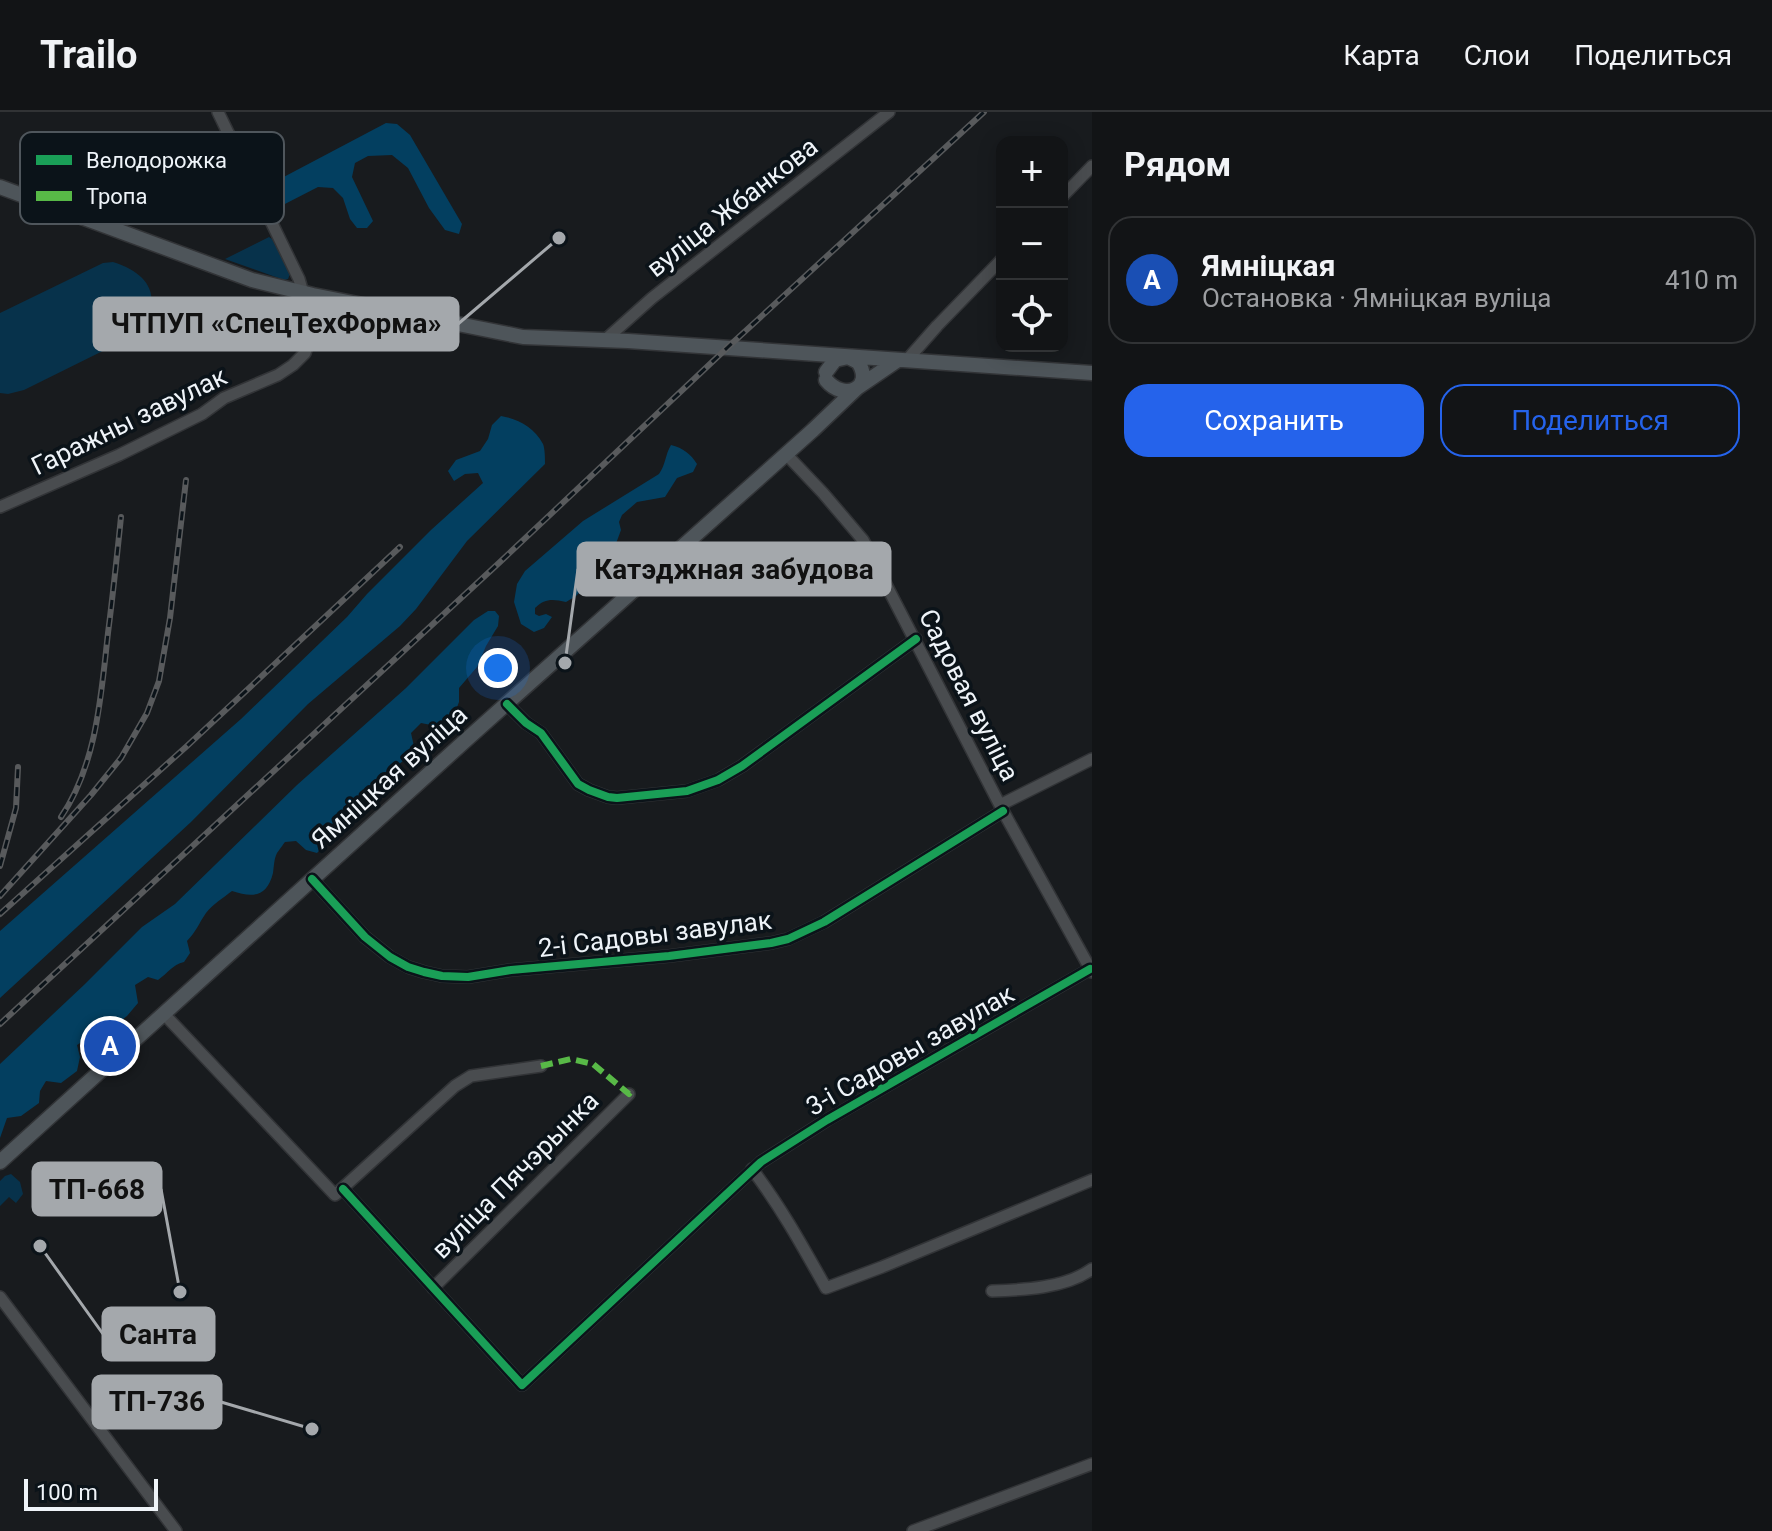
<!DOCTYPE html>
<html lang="ru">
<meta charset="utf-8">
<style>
:root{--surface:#121416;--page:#1f2123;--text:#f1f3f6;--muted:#9c9ea1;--line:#313335;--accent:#2563eb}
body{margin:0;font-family:Roboto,sans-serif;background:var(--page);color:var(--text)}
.controls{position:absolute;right:24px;top:24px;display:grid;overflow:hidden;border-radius:16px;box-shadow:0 4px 20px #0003}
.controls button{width:72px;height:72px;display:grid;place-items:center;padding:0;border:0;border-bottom:2px solid var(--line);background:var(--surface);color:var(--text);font:40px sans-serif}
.scale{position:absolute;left:24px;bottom:20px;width:134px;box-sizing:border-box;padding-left:8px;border:4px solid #eff4f9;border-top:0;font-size:22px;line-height:28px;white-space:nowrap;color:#eff4f9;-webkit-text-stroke:6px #0b1319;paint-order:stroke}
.you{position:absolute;left:498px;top:556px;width:28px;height:28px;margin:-20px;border:6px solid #fff;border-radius:50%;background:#1a73e8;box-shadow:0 0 0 12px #1a73e833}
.badge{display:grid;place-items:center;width:52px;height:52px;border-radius:50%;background:var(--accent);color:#fff;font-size:26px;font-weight:700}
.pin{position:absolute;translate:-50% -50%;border:4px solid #fff;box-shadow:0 2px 8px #0006}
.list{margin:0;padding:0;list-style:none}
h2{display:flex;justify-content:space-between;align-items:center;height:104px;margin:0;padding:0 32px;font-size:34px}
h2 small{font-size:26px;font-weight:400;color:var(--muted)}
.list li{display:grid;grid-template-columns:52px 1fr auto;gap:24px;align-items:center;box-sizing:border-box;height:128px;margin:0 16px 16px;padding:0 16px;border:2px solid var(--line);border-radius:24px}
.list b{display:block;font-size:30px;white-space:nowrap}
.list p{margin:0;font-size:26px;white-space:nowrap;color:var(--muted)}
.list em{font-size:26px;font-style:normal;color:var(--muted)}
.actions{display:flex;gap:16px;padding:24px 32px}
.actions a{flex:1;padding:18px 0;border:2px solid var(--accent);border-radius:24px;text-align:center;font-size:28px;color:var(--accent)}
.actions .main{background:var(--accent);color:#fff}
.icon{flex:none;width:44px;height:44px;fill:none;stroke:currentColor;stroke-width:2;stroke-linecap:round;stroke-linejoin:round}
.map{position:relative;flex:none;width:1092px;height:1419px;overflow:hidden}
header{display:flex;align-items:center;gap:48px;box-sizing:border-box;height:112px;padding:0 40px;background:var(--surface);border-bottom:2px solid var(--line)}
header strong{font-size:38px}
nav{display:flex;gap:44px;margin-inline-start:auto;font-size:28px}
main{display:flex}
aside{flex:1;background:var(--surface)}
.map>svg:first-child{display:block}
.green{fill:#07324b}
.forest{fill:#033f60}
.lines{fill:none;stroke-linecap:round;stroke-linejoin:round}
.minor-casing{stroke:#323437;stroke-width:14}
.major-casing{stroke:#323437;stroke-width:17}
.minor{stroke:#494c4f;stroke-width:11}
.major{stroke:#4e555a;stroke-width:14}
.rail-casing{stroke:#585a5c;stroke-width:6}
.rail{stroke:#0b1319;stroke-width:3;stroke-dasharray:9;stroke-linecap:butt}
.quiet{stroke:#58b947;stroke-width:6;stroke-dasharray:12 6;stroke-linecap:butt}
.cycleway-casing{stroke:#0b1319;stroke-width:13}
.cycleway{stroke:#1a9f57;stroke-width:8}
.labels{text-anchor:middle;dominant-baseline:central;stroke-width:7;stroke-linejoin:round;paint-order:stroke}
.street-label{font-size:26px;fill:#eff4f9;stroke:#0b1319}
.key{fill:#0b1319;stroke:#4f565c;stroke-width:2}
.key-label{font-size:22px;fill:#eff4f9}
.leader{fill:none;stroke:#a4a8ac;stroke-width:3}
.callout-dot{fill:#a4a8ac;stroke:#0b1319;stroke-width:3}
.callout{fill:#a4a8ac;stroke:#a4a8ac;stroke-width:3}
.callout-label{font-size:28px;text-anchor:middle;font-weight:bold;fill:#111}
</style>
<header>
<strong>Trailo</strong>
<nav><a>Карта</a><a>Слои</a><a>Поделиться</a></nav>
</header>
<main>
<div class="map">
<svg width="1092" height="1419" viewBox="0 0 1092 1419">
<rect width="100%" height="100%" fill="#181b1e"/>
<path class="green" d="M 269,125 L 272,127 L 290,162 L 288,167 L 284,168 L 225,147 Z
M 113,150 C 158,164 164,196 129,226 L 24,278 L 8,282 L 0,281 L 0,201 L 103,151 Z
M 11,1062 L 20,1070 L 23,1082 L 16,1091 L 9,1085 L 0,1094 L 0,1069 L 5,1064 Z"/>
<path class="forest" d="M 386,11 L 397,12 L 410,23 L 462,112 L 459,122 L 445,118 L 429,96 L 408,56 L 392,43 L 368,44 L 355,51 L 352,65 L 373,109 L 367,116 L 357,116 L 350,107 L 343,86 L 333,76 L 318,75 L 281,94 L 270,88 L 272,77 L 278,68 Z
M 501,304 C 518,307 534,315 543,332 C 545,337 545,346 545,352 L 467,429 L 416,497 L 400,514 L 308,592 L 191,710 L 0,886 L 0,819 L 241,607 L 347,505 L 367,482 L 431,418 L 483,371 L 478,361 L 465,362 L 454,369 L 448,359 L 456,348 L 480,339 L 488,327 L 492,313 Z
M 671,333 C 683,336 691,342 697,352 L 693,360 L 677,366 L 665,385 L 637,390 L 622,403 L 619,410 L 621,418 L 611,445 L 601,458 L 576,484 L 566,490 C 553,487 545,486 535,496 L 535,502 L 539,504 L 546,502 L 552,505 L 544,516 L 534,520 L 521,512 L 514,490 L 517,472 L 525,459 L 583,409 L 659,362 C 666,352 665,343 671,333 Z
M 488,499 L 495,499 L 499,504 L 498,514 L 486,534 L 477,555 L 459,576 L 459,590 L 453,606 L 436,614 L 421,611 L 411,621 L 415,639 L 386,663 L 382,673 L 355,689 L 352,704 L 317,741 L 306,738 L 296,729 L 285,730 C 284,731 278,740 277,741 C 274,747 274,754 273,761 C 267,785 253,786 232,779 C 223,786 213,792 206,801 C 199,811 196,820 187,829 L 190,841 L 184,850 C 172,853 168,861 158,868 L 148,865 L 135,873 L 138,891 L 127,904 L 100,925 L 88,926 L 77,933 L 80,945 L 77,959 L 61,971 L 46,969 L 40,979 L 39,991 L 21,1004 L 7,1006 L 0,1026 L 0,952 L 85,872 L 142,815 L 175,792 L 297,673 L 406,576 L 474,508 Z"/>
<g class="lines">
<g class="minor-casing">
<path id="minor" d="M 218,0 L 299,167 L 303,181
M 1062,85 L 1092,54
M 605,228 L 652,186 L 889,0
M 907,248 L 937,214 L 1002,147
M 786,342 L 823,381 L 863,428 L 1003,699 L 1092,860
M 0,395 L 119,343 L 202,302 L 224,286 L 278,263 L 293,253 L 305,241 L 316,203 L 313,183
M 507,592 L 526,611 L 541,621 L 578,672 L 589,678 L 608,685 L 617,686 L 687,679 L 718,668 L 742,654 L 916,527
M 1000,693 L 1092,647
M 312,767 L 365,825 L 390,845 L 408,855 L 424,860 L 442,864 L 468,865 L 511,858 L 669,844 L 771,831 L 788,827 L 824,810 L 1003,699
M 164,902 L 335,1083 L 455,974 L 471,964 L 541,954
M 752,1057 C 781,1095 803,1135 826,1176 L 882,1155 L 1092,1068
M 343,1077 L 522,1273 L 761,1050 L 827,1008 L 1090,857
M 433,1176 L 629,982
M 992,1179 C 1023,1178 1066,1176 1092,1157
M 0,1185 L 176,1419
M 913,1419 L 1092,1352"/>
</g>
<g class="major-casing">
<path id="major" d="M 0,75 L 252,168 L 313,183 L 523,225 L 628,229 L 1092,261
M 826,260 L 835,248 L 848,245 L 858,250 C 875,276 844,290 826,268
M 0,1050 L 466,628 L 813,318 L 857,276 L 898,248"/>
</g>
<use href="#minor" class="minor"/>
<use href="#major" class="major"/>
<g class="rail-casing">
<path id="rail" d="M 61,705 C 97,652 101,583 108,521 C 113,482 117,444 121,405
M 0,754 L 16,696 L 18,655
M 0,784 L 91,683 L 121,646 L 147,601 L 159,569 L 170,506 L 186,368
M 0,802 L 187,634 L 400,435
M 0,912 L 500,450 L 728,235 L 984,0"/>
</g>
<use href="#rail" class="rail"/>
<path class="quiet" d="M 541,954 L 571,947 L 593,952 L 629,982 L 634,976"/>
<g class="cycleway-casing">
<path id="cycleway" d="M 507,592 L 526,611 L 541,621 L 578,672 L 589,678 L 608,685 L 617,686 L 687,679 L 718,668 L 742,654 L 916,527
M 312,767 L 365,825 L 390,845 L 408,855 L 424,860 L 442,864 L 468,865 L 511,858 L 669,844 L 771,831 L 788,827 L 824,810 L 1003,699
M 343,1077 L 522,1273 L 761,1050 L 827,1008 L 1090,857"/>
</g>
<use href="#cycleway" class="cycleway"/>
</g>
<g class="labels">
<g class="street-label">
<text transform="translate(732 95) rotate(-38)">вуліца Жбанкова</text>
<text transform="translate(129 309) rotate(-26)">Гаражны завулак</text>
<text transform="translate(969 583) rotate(63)">Садовая вуліца</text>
<text transform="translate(389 665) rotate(-42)">Ямніцкая вуліца</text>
<text transform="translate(655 822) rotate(-7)">2-і Садовы завулак</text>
<text transform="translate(910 938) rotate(-30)">3-і Садовы завулак</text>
<text transform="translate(515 1063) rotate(-45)">вуліца Пячэрынка</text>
</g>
</g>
<rect x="20" y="20" width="264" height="92" rx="12" class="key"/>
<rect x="36" y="43" width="36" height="10" fill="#1a9f57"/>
<rect x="36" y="79" width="36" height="10" fill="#58b947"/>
<g class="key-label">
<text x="86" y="56">Велодорожка</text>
<text x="86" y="92">Тропа</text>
</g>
<path class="leader" d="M559 126L458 212M565 551L578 457M180 1180L161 1077M40 1134L103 1222M312 1317L221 1290"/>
<g class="callout-dot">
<circle cx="559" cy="126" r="8"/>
<circle cx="565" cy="551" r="8"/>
<circle cx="180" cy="1180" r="8"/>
<circle cx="40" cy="1134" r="8"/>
<circle cx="312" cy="1317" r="8"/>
</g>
<g class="callout">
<rect x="94" y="186" width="364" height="52" rx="8"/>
<rect x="578" y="431" width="312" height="52" rx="8"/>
<rect x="33" y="1051" width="128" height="52" rx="8"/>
<rect x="103" y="1196" width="111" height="52" rx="8"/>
<rect x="93" y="1264" width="128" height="52" rx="8"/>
</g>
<g class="callout-label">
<text x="276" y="221">ЧТПУП «СпецТехФорма»</text>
<text x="734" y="467">Катэджная забудова</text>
<text x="97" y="1087">ТП-668</text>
<text x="158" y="1232">Санта</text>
<text x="157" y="1299">ТП-736</text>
</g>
</svg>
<div class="controls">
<button>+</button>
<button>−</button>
<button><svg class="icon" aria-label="locate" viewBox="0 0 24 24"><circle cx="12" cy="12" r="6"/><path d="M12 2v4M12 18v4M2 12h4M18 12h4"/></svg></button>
</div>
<div class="scale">100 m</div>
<div class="you"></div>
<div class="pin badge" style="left:110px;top:934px;background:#1a4fb4">A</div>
</div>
<aside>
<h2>Рядом<small></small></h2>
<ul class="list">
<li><span class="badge" style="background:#1a4fb4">A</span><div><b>Ямніцкая</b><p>Остановка · Ямніцкая вуліца</p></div><em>410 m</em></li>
</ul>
<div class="actions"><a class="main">Сохранить</a><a>Поделиться</a></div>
</aside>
</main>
